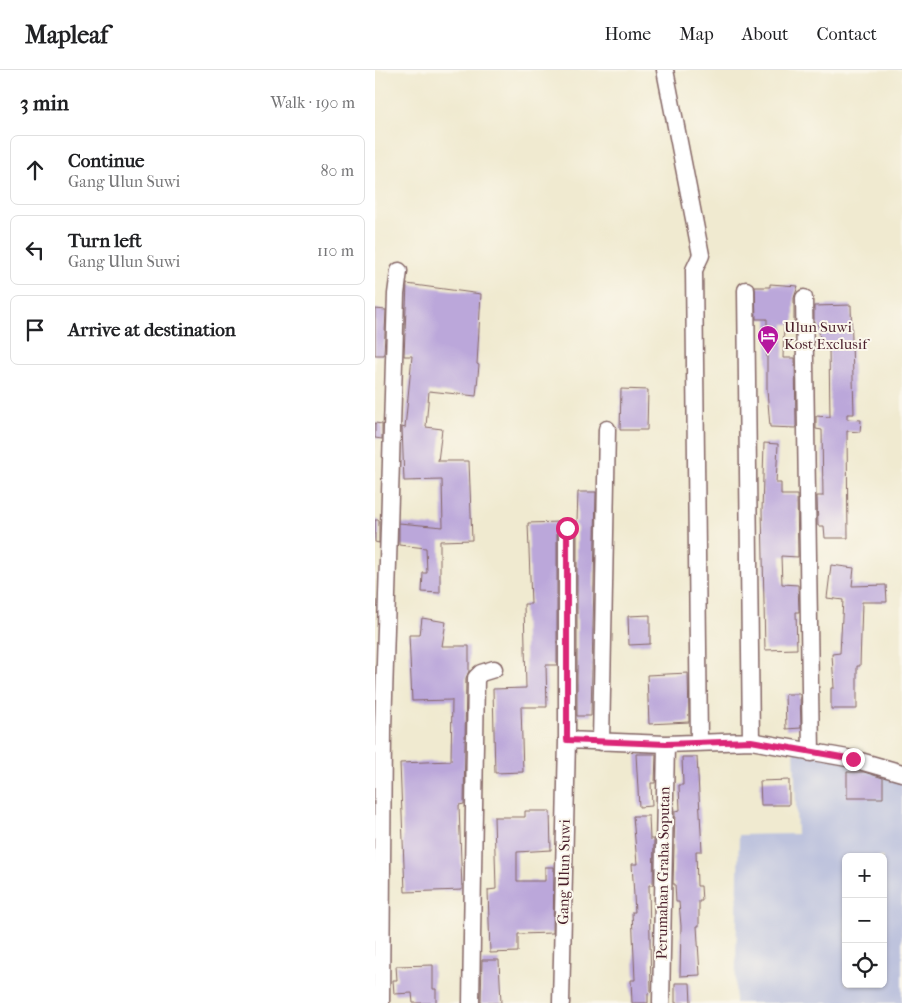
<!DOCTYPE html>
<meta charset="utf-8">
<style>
:root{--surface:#fff;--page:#f6f6f6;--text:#202124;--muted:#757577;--line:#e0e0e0}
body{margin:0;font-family:"IM FELL French Canon",serif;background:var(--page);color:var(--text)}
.controls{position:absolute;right:15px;bottom:15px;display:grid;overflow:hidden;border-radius:8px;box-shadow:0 1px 4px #0004}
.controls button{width:45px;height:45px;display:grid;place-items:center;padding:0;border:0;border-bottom:1px solid var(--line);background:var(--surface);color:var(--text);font:25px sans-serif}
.stop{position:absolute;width:15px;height:15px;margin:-11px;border:4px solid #db2777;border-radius:50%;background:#fff}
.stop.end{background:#db2777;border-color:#fff;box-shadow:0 1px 5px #0008}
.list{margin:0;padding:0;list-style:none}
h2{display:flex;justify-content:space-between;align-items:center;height:65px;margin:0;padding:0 20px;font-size:21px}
h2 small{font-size:16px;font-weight:400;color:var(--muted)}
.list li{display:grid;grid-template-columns:32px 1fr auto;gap:15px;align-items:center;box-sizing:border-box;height:70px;margin:0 10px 10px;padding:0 10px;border:1px solid var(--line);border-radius:8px}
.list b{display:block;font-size:19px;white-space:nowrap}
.list p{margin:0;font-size:16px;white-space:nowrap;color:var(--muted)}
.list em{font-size:16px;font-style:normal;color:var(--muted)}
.icon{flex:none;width:28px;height:28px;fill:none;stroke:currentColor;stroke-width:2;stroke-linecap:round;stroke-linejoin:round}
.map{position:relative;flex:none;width:527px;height:933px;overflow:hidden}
header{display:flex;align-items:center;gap:30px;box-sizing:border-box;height:70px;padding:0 25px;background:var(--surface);border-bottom:1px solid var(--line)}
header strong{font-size:24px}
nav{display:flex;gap:28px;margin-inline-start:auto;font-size:18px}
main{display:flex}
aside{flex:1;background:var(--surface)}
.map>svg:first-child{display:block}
.industrial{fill:#bec3dd;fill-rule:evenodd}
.building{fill:#bba7da}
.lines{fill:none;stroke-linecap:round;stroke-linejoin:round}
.minor-casing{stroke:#846665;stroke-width:19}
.minor{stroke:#fff;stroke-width:16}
.route{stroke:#db2777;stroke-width:6}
.labels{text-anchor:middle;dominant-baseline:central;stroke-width:4;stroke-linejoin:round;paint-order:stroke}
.poi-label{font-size:15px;fill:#4a1f2b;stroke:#fbf7ec;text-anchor:start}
.street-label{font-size:15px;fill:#4a1f2b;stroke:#fbf7ec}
</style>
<header>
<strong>Mapleaf</strong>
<nav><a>Home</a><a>Map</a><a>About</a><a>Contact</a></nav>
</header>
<main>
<aside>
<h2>3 min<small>Walk · 190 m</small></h2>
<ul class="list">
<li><svg class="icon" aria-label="ahead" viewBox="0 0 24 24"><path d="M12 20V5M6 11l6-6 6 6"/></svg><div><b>Continue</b><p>Gang Ulun Suwi</p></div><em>80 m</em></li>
<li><svg class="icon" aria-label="left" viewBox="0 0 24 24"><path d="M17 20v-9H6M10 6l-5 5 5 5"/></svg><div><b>Turn left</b><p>Gang Ulun Suwi</p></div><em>110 m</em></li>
<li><svg class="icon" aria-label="arrive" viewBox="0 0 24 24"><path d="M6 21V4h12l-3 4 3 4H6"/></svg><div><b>Arrive at destination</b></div></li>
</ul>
</aside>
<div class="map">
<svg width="527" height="933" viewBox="0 0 527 933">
<rect width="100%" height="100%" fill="#fbf7ec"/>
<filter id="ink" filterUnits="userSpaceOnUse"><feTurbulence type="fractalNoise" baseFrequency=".02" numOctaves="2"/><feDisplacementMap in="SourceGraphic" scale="10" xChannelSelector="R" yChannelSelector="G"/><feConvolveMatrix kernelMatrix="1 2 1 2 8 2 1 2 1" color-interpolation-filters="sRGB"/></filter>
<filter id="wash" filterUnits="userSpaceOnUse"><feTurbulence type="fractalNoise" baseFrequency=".0096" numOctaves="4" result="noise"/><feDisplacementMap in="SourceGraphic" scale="20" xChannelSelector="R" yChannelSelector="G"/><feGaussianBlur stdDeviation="1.12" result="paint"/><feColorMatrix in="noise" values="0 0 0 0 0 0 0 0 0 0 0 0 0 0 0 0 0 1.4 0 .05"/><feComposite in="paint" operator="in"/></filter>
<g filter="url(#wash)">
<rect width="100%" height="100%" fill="#f0ead0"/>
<path class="industrial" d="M 419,680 L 527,701 L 527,933 L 360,933 L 364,765 L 422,764 ZM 471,787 L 508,787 L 508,914 L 471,914 Z"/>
<g id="blocks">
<path class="building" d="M 32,214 L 106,224 L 102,294 L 104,295 L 101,326 L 54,321 L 51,357 L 67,359 L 63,391 L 94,391 L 97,470 L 65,471 L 65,523 L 47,522 L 48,503 L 52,503 L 51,478 L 24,475 L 24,453 L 68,457 L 67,410 L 29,411 L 27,357 L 30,358 L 37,286 L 29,286 Z
M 395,214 L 423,216 L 419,228 L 419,254 L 409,254 L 408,288 L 420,288 L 421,358 L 395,357 L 392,320 L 392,249 L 381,249 L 380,217 L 395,217 Z
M 476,235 L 479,344 L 472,344 L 472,349 L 486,350 L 485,362 L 472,361 L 473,468 L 450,468 L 449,456 L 443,456 L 442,426 L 448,426 L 447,360 L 441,359 L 441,346 L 455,347 L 454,279 L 445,280 L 444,255 L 439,255 L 439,236 Z
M 0,239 L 11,240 L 9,285 L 0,285 Z
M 246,319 L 273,320 L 272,360 L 245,360 Z
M 0,353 L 7,354 L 7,369 L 0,368 Z
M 389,373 L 403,374 L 401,413 L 406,413 L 406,425 L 422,425 L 423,487 L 406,486 L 407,514 L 423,515 L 424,542 L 421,542 L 422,579 L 390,580 L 387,441 Z
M 203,422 L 221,422 L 216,646 L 202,646 L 202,458 L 199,452 L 202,452 Z
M 0,450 L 4,450 L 4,473 L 0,472 Z
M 184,452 L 182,458 L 182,595 L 171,595 L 172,637 L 146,637 L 148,702 L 120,703 L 118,619 L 151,618 L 149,534 L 156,534 L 153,453 Z
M 456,495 L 479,498 L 477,516 L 511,515 L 512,532 L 487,532 L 485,596 L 482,596 L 482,639 L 456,639 L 456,618 L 459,618 L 457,584 L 465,583 L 468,530 L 452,528 Z
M 275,545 L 275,574 L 254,575 L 253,546 Z
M 47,548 L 71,552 L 67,576 L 94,576 L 94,601 L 91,608 L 89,734 L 84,735 L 87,820 L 30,822 L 25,693 L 76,691 L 77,630 L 37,631 L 34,565 L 45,565 Z
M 313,603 L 314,652 L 274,654 L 272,605 Z
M 410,624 L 425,624 L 426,658 L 411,659 Z
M 261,684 L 281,684 L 280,713 L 276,713 L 277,736 L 264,737 Z
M 307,687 L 322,687 L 327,781 L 321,781 L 322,816 L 326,816 L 327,831 L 324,831 L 324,856 L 322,856 L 325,905 L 305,906 L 306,856 L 304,832 L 301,832 L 300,814 L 298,814 L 300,741 L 305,740 L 304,715 L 308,715 Z
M 472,702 L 489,702 L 508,708 L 508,728 L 472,728 Z
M 414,710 L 414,735 L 386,735 L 385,711 Z
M 150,741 L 175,741 L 176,780 L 142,782 L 142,811 L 170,811 L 170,797 L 179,797 L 178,863 L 143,864 L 143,882 L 115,883 L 113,820 L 121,819 L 119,747 L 150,747 Z
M 258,746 L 274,746 L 275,769 L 279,769 L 278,815 L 274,815 L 276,922 L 273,923 L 273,933 L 257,933 L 256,910 L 260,910 L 257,842 L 260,842 L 257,794 L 262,794 Z
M 107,890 L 124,890 L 126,933 L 106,933 Z
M 58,895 L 58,919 L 61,919 L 61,933 L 38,933 L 37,923 L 19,924 L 18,910 L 22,910 L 21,896 Z
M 300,913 L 315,913 L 316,933 L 300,933 Z"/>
</g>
</g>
<g filter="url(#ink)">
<use href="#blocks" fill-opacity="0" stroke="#846665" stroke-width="1"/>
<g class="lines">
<g class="minor-casing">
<path id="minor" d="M 290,0 L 326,185 L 319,200 L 324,672
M 371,220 L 376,671
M 429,228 L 436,683
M 192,670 L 291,674 L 376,671 L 478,689 L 527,703
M 226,672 L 232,359
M 6,933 L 8,659 L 21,224 L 24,201
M 96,933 L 101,608 L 106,603 L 119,599
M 186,933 L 192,670 L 192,458
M 286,933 L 291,674"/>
</g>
<use href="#minor" class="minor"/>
</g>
</g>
<g class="lines" filter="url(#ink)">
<path class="route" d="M 192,458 L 192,670 L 291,674 L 376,671 L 478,689"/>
</g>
<defs>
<g id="hotel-pin" transform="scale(1.125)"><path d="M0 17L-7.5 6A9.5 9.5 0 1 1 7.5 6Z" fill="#b5179e" stroke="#fbf7ec"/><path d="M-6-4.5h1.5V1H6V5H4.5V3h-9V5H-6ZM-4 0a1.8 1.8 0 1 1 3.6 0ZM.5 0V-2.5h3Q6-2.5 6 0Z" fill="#fff"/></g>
</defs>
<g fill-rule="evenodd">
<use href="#hotel-pin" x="393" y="266"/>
</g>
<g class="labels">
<g class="poi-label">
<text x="409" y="257">Ulun Suwi<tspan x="409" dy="17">Kost Exclusif</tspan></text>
</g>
<g class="street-label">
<text transform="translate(189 802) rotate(-89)">Gang Ulun Suwi</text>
<text transform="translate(288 803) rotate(-89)">Perumahan Graha Soputan</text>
</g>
</g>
</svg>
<div class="controls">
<button>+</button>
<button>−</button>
<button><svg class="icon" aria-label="locate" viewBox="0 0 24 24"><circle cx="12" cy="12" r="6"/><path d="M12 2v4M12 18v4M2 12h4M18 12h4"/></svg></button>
</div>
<div class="stop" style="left:192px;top:458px"></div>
<div class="stop end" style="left:478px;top:689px"></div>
</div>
</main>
